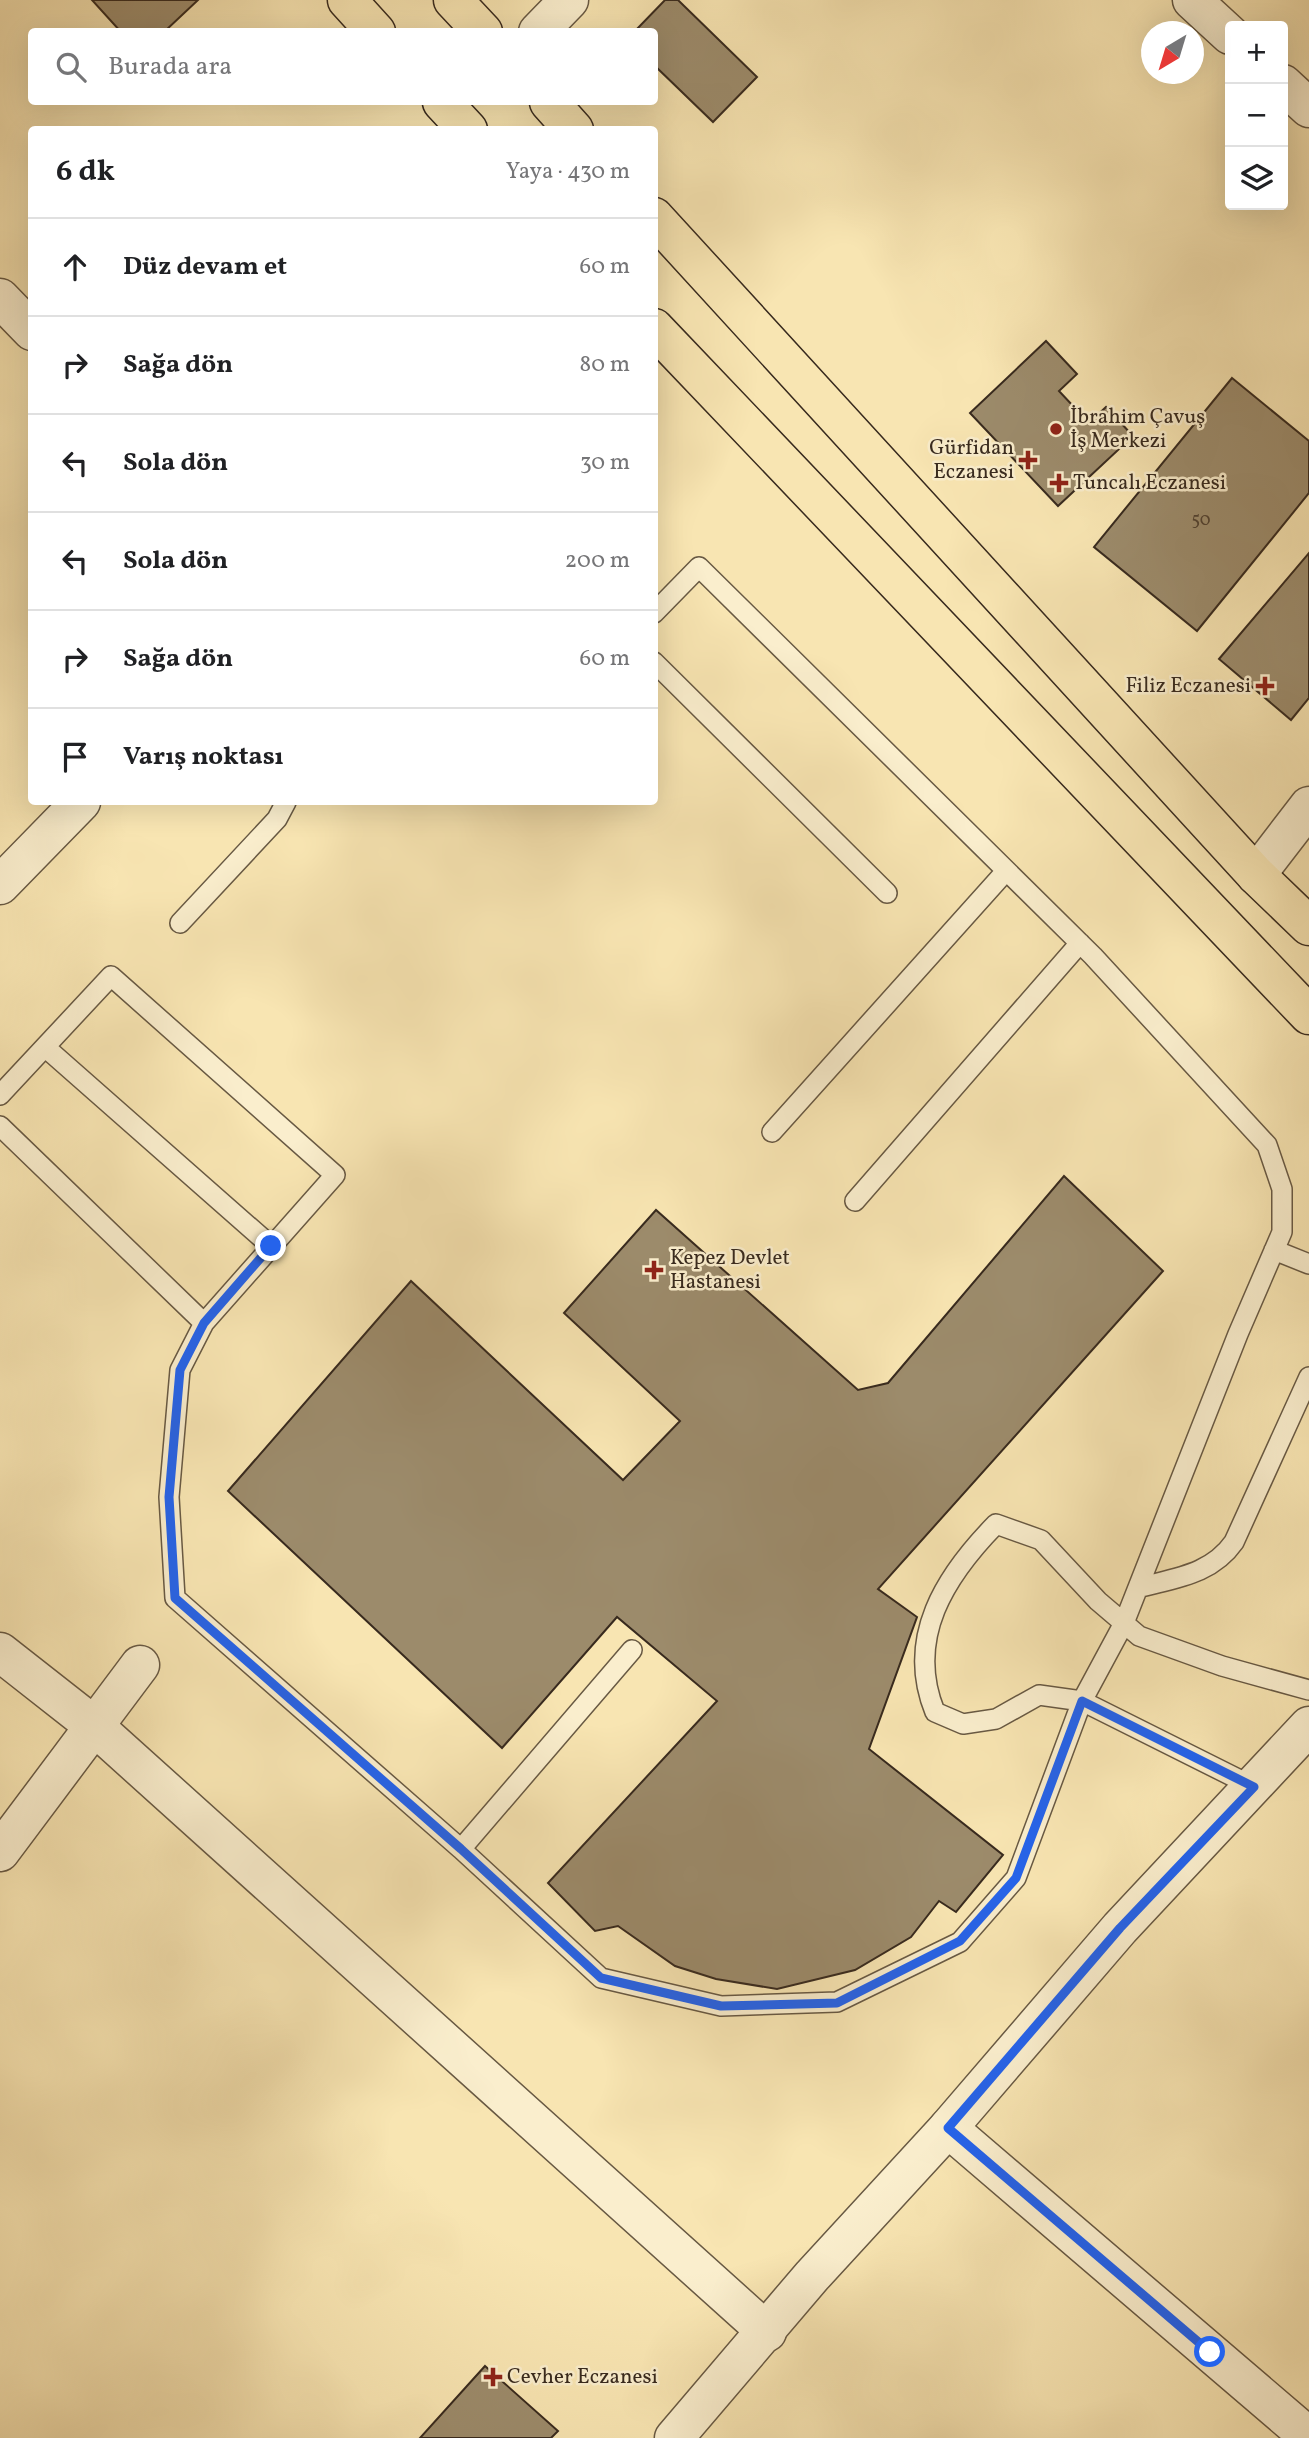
<!DOCTYPE html>
<html lang="tr">
<meta charset="utf-8">
<style>
:root{--surface:#fff;--page:#f2f2f2;--text:#202124;--muted:#757577;--line:#e0e0e0}
body{margin:0;font-family:Vollkorn,serif;background:var(--page);color:var(--text)}
.controls{position:absolute;right:21px;top:21px;display:grid;overflow:hidden;border-radius:7px;box-shadow:0 7px 28px #0002}
.controls button{width:63px;height:63px;display:grid;place-items:center;padding:0;border:0;border-bottom:2px solid var(--line);background:var(--surface);color:var(--text);font:35px sans-serif}
.compass{position:absolute;left:1141px;top:21px;width:63px;height:63px;border-radius:50%;background:var(--surface);box-shadow:0 7px 28px #0002;rotate:218deg}
.stop{position:absolute;width:21px;height:21px;margin:-16px;border:5px solid #2563eb;border-radius:50%;background:#fff}
.stop.end{background:#2563eb;border-color:#fff;box-shadow:0 2px 7px #0008}
.list{margin:0;padding:0;list-style:none}
h2{display:flex;justify-content:space-between;align-items:center;height:91px;margin:0;padding:0 28px;font-size:30px}
h2 small{font-size:23px;font-weight:400;color:var(--muted)}
.list li{display:grid;grid-template-columns:46px 1fr auto;gap:21px;align-items:center;box-sizing:border-box;height:98px;padding:0 28px;border-top:2px solid var(--line)}
.list b{display:block;font-size:26px;white-space:nowrap}
.list em{font-size:23px;font-style:normal;color:var(--muted)}
.icon{flex:none;width:38px;height:38px;fill:none;stroke:currentColor;stroke-width:2;stroke-linecap:round;stroke-linejoin:round}
.map{position:relative;flex:none;width:1309px;height:2438px;overflow:hidden}
.search{position:absolute;background:var(--surface);box-shadow:0 7px 28px #0002;left:28px;top:28px;width:630px;height:77px;display:flex;align-items:center;gap:18px;box-sizing:border-box;padding:0 24px;border-radius:7px;color:var(--muted);font-size:26px}
.panel{position:absolute;background:var(--surface);box-shadow:0 7px 28px #0002;left:28px;top:126px;width:630px;height:679px;border-radius:7px}
.map>svg:first-child{display:block}
.building{fill:#9c8b6b;stroke:#382a1e;stroke-width:2}
.lines{fill:none;stroke-linecap:round;stroke-linejoin:round}
.service-casing{stroke:#685943;stroke-width:22}
.minor-casing{stroke:#685943;stroke-width:41}
.tertiary-casing{stroke:#685943;stroke-width:41}
.primary-casing{stroke:#382a1e;stroke-width:41}
.service{stroke:#faeecd;stroke-width:19}
.minor{stroke:#faeecd;stroke-width:38}
.tertiary{stroke:#faeecd;stroke-width:38}
.primary{stroke:#f8e5b2;stroke-width:38}
.route{stroke:#2563eb;stroke-width:9}
.poi-dot{fill:#8f2418;stroke:#faeecd;stroke-width:2.5}
.labels{text-anchor:middle;dominant-baseline:central;stroke-width:5;stroke-linejoin:round;paint-order:stroke}
.number-label{font-size:18px;fill:#514231}
.poi-label{font-size:21px;fill:#382a1e;stroke:#faeecd;text-anchor:start}
</style>
<div class="map">
<svg width="1309" height="2438" viewBox="0 0 1309 2438">
<rect width="100%" height="100%" fill="#f8e5b2"/>
<filter id="stains"><feTurbulence type="fractalNoise" baseFrequency=".00286" numOctaves="4"/><feColorMatrix values="0 0 0 0 .2 0 0 0 0 .09 0 0 0 0 .02 0 0 0 .5 -.17"/></filter>
<radialGradient id="worn" r=".72"><stop offset=".6" stop-color="#630" stop-opacity="0"/><stop offset="1" stop-color="#630" stop-opacity=".3"/></radialGradient>
<path class="building" d="M 92,0 L 198,0 L 164,32 L 121,32 Z
M 665,0 L 678,0 L 757,77 L 713,122 L 654,65 L 654,32 L 634,32 Z
M 1046,341 L 1077,374 L 1059,391 L 1089,423 L 1106,407 L 1133,436 L 1058,506 L 970,413 Z
M 1232,378 L 1309,441 L 1309,493 L 1197,631 L 1094,547 Z
M 1309,553 L 1309,698 L 1291,720 L 1219,659 Z
M 1064,1176 L 1163,1271 L 878,1589 L 917,1617 L 869,1749 L 1003,1855 L 956,1912 L 939,1901 L 911,1937 L 855,1970 L 777,1989 L 716,1979 L 675,1966 L 618,1926 L 595,1931 L 548,1883 L 717,1701 L 617,1617 L 502,1748 L 228,1491 L 411,1281 L 623,1480 L 680,1421 L 564,1313 L 656,1210 L 858,1390 L 888,1383 Z
M 485,2366 L 558,2431 L 551,2438 L 420,2438 Z"/>
<g class="lines">
<g class="service-casing">
<path id="service" d="M 654,662 L 887,893
M 180,923 L 277,819 L 286,802
M 45,1047 L 271,1246
M 0,1095 L 111,976 L 335,1175 L 204,1323
M 0,1126 L 204,1323 L 180,1370 L 169,1497 L 175,1598 L 461,1849 L 601,1978 L 721,2006 L 837,2002 L 960,1942 L 1016,1878 L 1082,1701 L 1124,1623 L 1238,1334 L 1282,1232 L 1282,1189 L 1267,1145 L 1093,956 L 699,567 L 654,613
M 772,1132 L 1006,871
M 855,1201 L 1080,943
M 1274,1250 L 1309,1264
M 1138,1588 C 1174,1578 1211,1575 1234,1542 L 1309,1377
M 1254,1787 L 1082,1701 L 1039,1695 L 996,1719 L 963,1724 L 935,1712 C 905,1638 945,1576 996,1524 L 1041,1540 L 1098,1601 L 1139,1636 L 1222,1666 L 1309,1690
M 461,1849 L 632,1650"/>
</g>
<g class="minor-casing">
<path id="minor" d="M 1192,0 L 1230,35
M 538,32 L 569,0
M 1283,84 L 1309,108
M 0,298 L 32,331
M 1256,875 L 1309,806
M 0,885 L 81,802
M 0,1652 L 93,1725 L 767,2332
M 0,1852 L 140,1665
M 948,2128 L 1309,2437"/>
</g>
<g class="tertiary-casing">
<path id="tertiary" d="M 674,2438 L 812,2276 L 948,2128 L 1120,1928 L 1309,1726"/>
</g>
<g class="primary-casing">
<path id="primary" d="M 347,0 L 376,32
M 453,0 L 483,32
M 442,102 L 468,130
M 549,102 L 574,130
M 654,217 L 1256,875 L 1309,926
M 654,328 L 1309,1015"/>
</g>
<use href="#service" class="service"/>
<use href="#minor" class="minor"/>
<use href="#tertiary" class="tertiary"/>
<use href="#primary" class="primary"/>
</g>
<g class="lines">
<path class="route" d="M 271,1246 L 204,1323 L 180,1370 L 169,1497 L 175,1598 L 461,1849 L 601,1978 L 721,2006 L 837,2003 L 960,1941 L 1016,1878 L 1082,1701 L 1254,1787 L 1120,1928 L 948,2128 L 1210,2352"/>
</g>
<g class="poi-dot">
<circle cx="1056" cy="429" r="7"/>
<path d="M1024.5 449.5h7v7h7v7h-7v7h-7v-7h-7v-7h7z"/>
<path d="M1055.5 472.5h7v7h7v7h-7v7h-7v-7h-7v-7h7z"/>
<path d="M1261.5 675.5h7v7h7v7h-7v7h-7v-7h-7v-7h7z"/>
<path d="M650.5 1259.5h7v7h7v7h-7v7h-7v-7h-7v-7h7z"/>
<path d="M489.5 2366.5h7v7h7v7h-7v7h-7v-7h-7v-7h7z"/>
</g>
<g class="labels">
<g class="number-label">
<text x="1201" y="520">50</text>
</g>
<g class="poi-label">
<text x="1070" y="417">İbrahim Çavuş<tspan x="1070" dy="24">İş Merkezi</tspan></text>
<text x="1014" y="448" text-anchor="end">Gürfidan<tspan x="1014" dy="24">Eczanesi</tspan></text>
<text x="1073" y="483">Tuncalı Eczanesi</text>
<text x="1251" y="686" text-anchor="end">Filiz Eczanesi</text>
<text x="670" y="1258">Kepez Devlet<tspan x="670" dy="24">Hastanesi</tspan></text>
<text x="507" y="2377">Cevher Eczanesi</text>
</g>
</g>
<rect width="100%" height="100%" filter="url(#stains)"/>
<rect width="100%" height="100%" fill="url(#worn)"/>
</svg>
<div class="controls">
<button>+</button>
<button>−</button>
<button><svg class="icon" aria-label="layers" viewBox="0 0 24 24"><path d="M12 4l9 5-9 5-9-5zM3 14l9 5 9-5"/></svg></button>
</div>
<svg class="compass" viewBox="-18 -18 36 36"><path d="M0-13l5 13h-10z" fill="#e53935"/><path d="M0 13l5-13h-10z" fill="#757577"/></svg>
<div class="stop" style="left:1210px;top:2352px"></div>
<div class="stop end" style="left:271px;top:1246px"></div>
<div class="search"><svg class="icon" aria-label="search" viewBox="0 0 24 24"><circle cx="10" cy="10" r="6"/><path d="M15 15l6 6"/></svg>Burada ara</div>
<section class="panel">
<h2>6 dk<small>Yaya · 430 m</small></h2>
<ul class="list">
<li><svg class="icon" aria-label="ahead" viewBox="0 0 24 24"><path d="M12 20V5M6 11l6-6 6 6"/></svg><div><b>Düz devam et</b></div><em>60 m</em></li>
<li><svg class="icon" aria-label="right" viewBox="0 0 24 24"><path d="M7 20v-9h11M14 6l5 5-5 5"/></svg><div><b>Sağa dön</b></div><em>80 m</em></li>
<li><svg class="icon" aria-label="left" viewBox="0 0 24 24"><path d="M17 20v-9H6M10 6l-5 5 5 5"/></svg><div><b>Sola dön</b></div><em>30 m</em></li>
<li><svg class="icon" aria-label="left" viewBox="0 0 24 24"><path d="M17 20v-9H6M10 6l-5 5 5 5"/></svg><div><b>Sola dön</b></div><em>200 m</em></li>
<li><svg class="icon" aria-label="right" viewBox="0 0 24 24"><path d="M7 20v-9h11M14 6l5 5-5 5"/></svg><div><b>Sağa dön</b></div><em>60 m</em></li>
<li><svg class="icon" aria-label="arrive" viewBox="0 0 24 24"><path d="M6 21V4h12l-3 4 3 4H6"/></svg><div><b>Varış noktası</b></div></li>
</ul>
</section>
</div>
